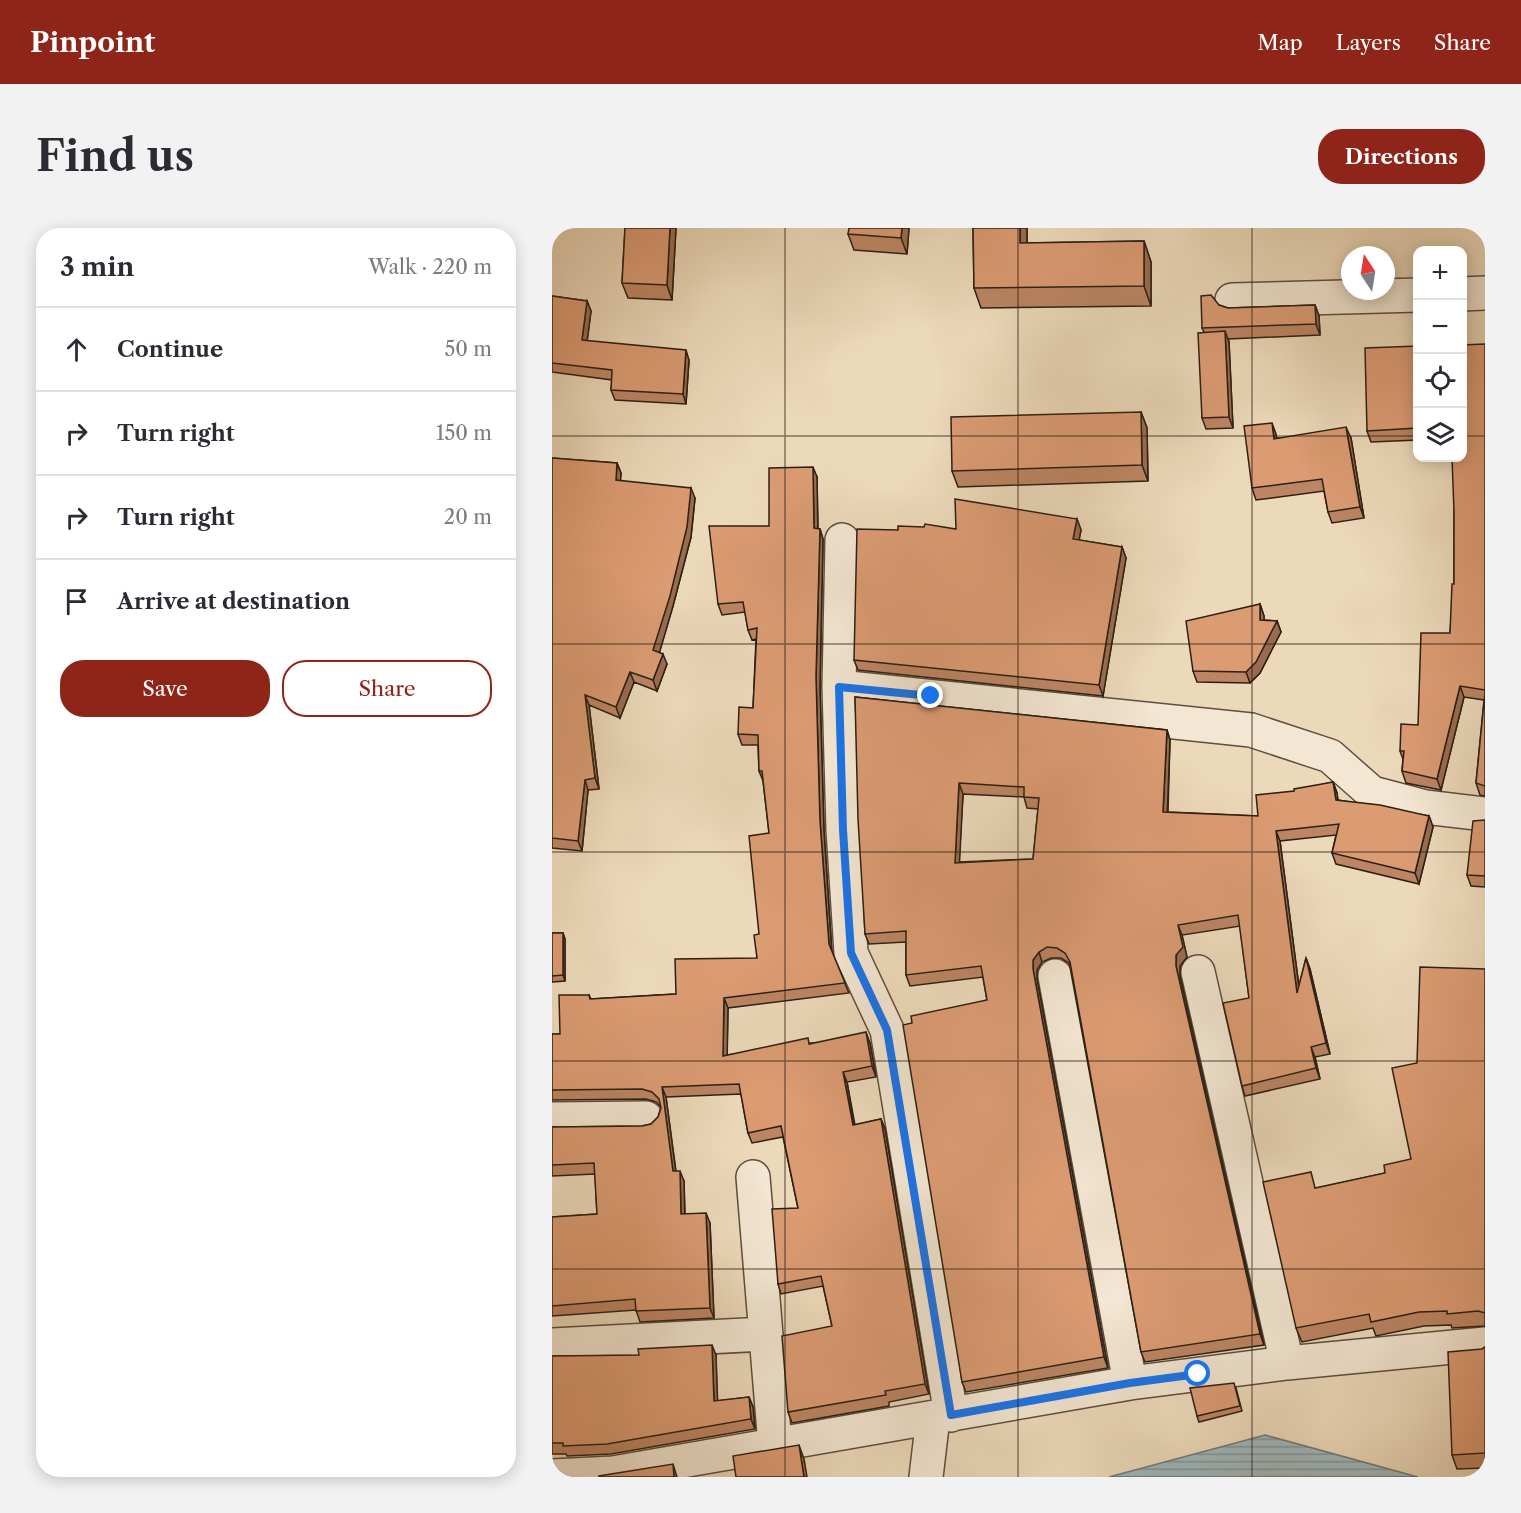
<!DOCTYPE html>
<meta charset="utf-8">
<style>
:root{--surface:#fff;--page:#f2f2f3;--text:#2b2b33;--muted:#7c7c81;--line:#e1e1e2;--accent:#8f2418}
body{margin:0;font-family:"Libre Caslon Text",serif;background:var(--page);color:var(--text)}
.controls{position:absolute;right:18px;top:18px;display:grid;overflow:hidden;border-radius:12px;box-shadow:0 3px 15px #0003}
.controls button{width:54px;height:54px;display:grid;place-items:center;padding:0;border:0;border-bottom:2px solid var(--line);background:var(--surface);color:var(--text);font:30px sans-serif}
.compass{position:absolute;left:789px;top:18px;width:54px;height:54px;border-radius:50%;background:var(--surface);box-shadow:0 3px 15px #0003;rotate:348deg}
.stop{position:absolute;width:18px;height:18px;margin:-14px;border:4px solid #1a73e8;border-radius:50%;background:#fff}
.stop.end{background:#1a73e8;border-color:#fff;box-shadow:0 2px 6px #0008}
.list{margin:0;padding:0;list-style:none}
h2{display:flex;justify-content:space-between;align-items:center;height:78px;margin:0;padding:0 24px;font-size:26px}
h2 small{font-size:20px;font-weight:400;color:var(--muted)}
.list li{display:grid;grid-template-columns:39px 1fr auto;gap:18px;align-items:center;box-sizing:border-box;height:84px;padding:0 24px;border-top:2px solid var(--line)}
.list b{display:block;font-size:22px;white-space:nowrap}
.list em{font-size:20px;font-style:normal;color:var(--muted)}
.actions{display:flex;gap:12px;padding:18px 24px}
.actions a{flex:1;padding:14px 0;border:2px solid var(--accent);border-radius:24px;text-align:center;font-size:21px;color:var(--accent)}
.actions .main{background:var(--accent);color:#fff}
.icon{flex:none;width:33px;height:33px;fill:none;stroke:currentColor;stroke-width:2;stroke-linecap:round;stroke-linejoin:round}
.map{position:relative;flex:none;width:933px;height:1249px;overflow:hidden;border-radius:24px}
header{display:flex;align-items:center;gap:36px;box-sizing:border-box;height:84px;padding:0 30px;background:var(--accent);color:#fff}
header strong{font-size:28px}
nav{display:flex;gap:33px;margin-inline-start:auto;font-size:21px}
.intro{display:flex;align-items:center;justify-content:space-between;box-sizing:border-box;height:144px;padding:0 36px}
h1{margin:0;font-size:42px}
.button{padding:15px 27px;border-radius:24px;background:var(--accent);color:#fff;font-size:21px;font-weight:700}
main{display:flex;gap:36px;padding:0 36px}
aside{flex:1;background:var(--surface);border-radius:24px;box-shadow:0 3px 15px #0003}
.map>svg:first-child{display:block}
.water{fill:url(#water-rules);stroke:#717a78;stroke-width:1.5}
.lines{fill:none;stroke-linecap:round;stroke-linejoin:round}
.minor-casing{stroke:#5d4e3e;stroke-width:36}
.minor{stroke:#f3e6d2;stroke-width:33}
.wall{fill:#bc8563;stroke:#2d1f14;stroke-width:1.5;fill-rule:evenodd}
.shaded-wall{fill:#996c50;stroke:#2d1f14;stroke-width:1.5}
.building{fill:#db9b73;stroke:#2d1f14;stroke-width:1.5;fill-rule:evenodd}
.route{stroke:#1a73e8;stroke-width:8}
.grid{fill:none;stroke:#2d1f14;stroke-width:1.5;stroke-opacity:0.55}
</style>
<header>
<strong>Pinpoint</strong>
<nav><a>Map</a><a>Layers</a><a>Share</a></nav>
</header>
<div class="intro"><h1>Find us</h1><a class="button">Directions</a></div>
<main>
<aside>
<h2>3 min<small>Walk · 220 m</small></h2>
<ul class="list">
<li><svg class="icon" aria-label="ahead" viewBox="0 0 24 24"><path d="M12 20V5M6 11l6-6 6 6"/></svg><div><b>Continue</b></div><em>50 m</em></li>
<li><svg class="icon" aria-label="right" viewBox="0 0 24 24"><path d="M7 20v-9h11M14 6l5 5-5 5"/></svg><div><b>Turn right</b></div><em>150 m</em></li>
<li><svg class="icon" aria-label="right" viewBox="0 0 24 24"><path d="M7 20v-9h11M14 6l5 5-5 5"/></svg><div><b>Turn right</b></div><em>20 m</em></li>
<li><svg class="icon" aria-label="arrive" viewBox="0 0 24 24"><path d="M6 21V4h12l-3 4 3 4H6"/></svg><div><b>Arrive at destination</b></div></li>
</ul>
<div class="actions"><a class="main">Save</a><a>Share</a></div>
</aside>
<div class="map">
<svg width="933" height="1249" viewBox="0 0 933 1249">
<defs>
<pattern id="water-rules" width="6" height="5" patternUnits="userSpaceOnUse" patternTransform="scale(1.5)"><rect width="6" height="5" fill="#9fb7bb"/><path d="M0 2.5h6" fill="none" stroke="#829497"/></pattern>
</defs>
<rect width="100%" height="100%" fill="#ecd9ba"/>
<filter id="stains"><feTurbulence type="fractalNoise" baseFrequency=".00333" numOctaves="4"/><feColorMatrix values="0 0 0 0 .2 0 0 0 0 .09 0 0 0 0 .02 0 0 0 .5 -.17"/></filter>
<radialGradient id="worn" r=".72"><stop offset=".6" stop-color="#630" stop-opacity="0"/><stop offset="1" stop-color="#630" stop-opacity=".3"/></radialGradient>
<path class="water" d="M 713,1207 L 866,1249 L 557,1249 Z"/>
<g class="lines">
<g class="minor-casing">
<path id="minor" d="M 910,66 L 933,65
M 680,72 L 866,67
M 290,312 L 287,459 L 291,602 L 299,725 L 335,802 L 399,1187
M 287,459 L 699,502 L 778,528 L 820,565 L 873,579 L 933,586
M 646,744 L 735,1135
M 503,748 L 578,1155
M 0,891 L 94,890
M 201,949 L 223,1217
M 0,1117 L 214,1106
M 0,1248 L 61,1245 L 578,1155 L 735,1135 L 933,1116
M 374,1249 L 381,1190"/>
</g>
<use href="#minor" class="minor"/>
</g>
<path class="wall" d="M 73,0 L 124,0 L 120,72 L 76,70 L 70,55 Z
M 357,0 L 355,26 L 302,22 L 296,6 Z
M 421,0 L 475,0 L 475,15 L 592,13 L 599,34 L 599,78 L 429,80 L 422,60 Z
M 0,68 L 35,73 L 39,83 L 35,113 L 137,132 L 134,176 L 63,172 L 59,162 L 60,152 L 0,144 Z
M 667,77 L 676,80 L 763,77 L 767,88 L 768,107 L 676,111 L 677,114 L 681,200 L 654,201 L 650,190 L 652,104 L 650,100 Z
M 933,116 L 933,568 L 928,567 L 924,555 L 932,472 L 912,469 L 889,562 L 854,555 L 850,543 L 851,531 L 848,523 L 866,497 L 898,405 L 902,356 L 902,283 Z
M 866,118 L 866,212 L 819,214 L 815,203 Z
M 589,184 L 595,200 L 596,253 L 406,259 L 400,243 Z
M 724,206 L 724,210 L 799,210 L 812,290 L 780,295 L 776,284 L 772,263 L 704,272 L 700,260 Z
M 0,230 L 65,235 L 69,245 L 68,253 L 143,270 L 139,309 L 121,378 L 107,425 L 115,436 L 105,463 L 82,454 L 68,490 L 37,477 L 47,561 L 36,562 L 30,623 L 0,620 Z
M 265,249 L 266,301 L 268,301 L 271,311 L 268,460 L 272,603 L 280,725 L 297,765 L 176,780 L 175,827 L 258,815 L 318,815 L 324,849 L 295,854 L 303,897 L 329,891 L 333,901 L 377,1166 L 337,1174 L 337,1178 L 240,1195 L 236,1184 L 280,1098 L 271,1058 L 229,1066 L 226,1056 L 246,980 L 231,909 L 200,915 L 196,905 L 189,866 L 114,869 L 124,943 L 132,953 L 133,986 L 158,995 L 162,1090 L 88,1094 L 84,1082 L 0,1088 L 0,989 L 45,986 L 43,946 L 0,948 L 0,899 L 90,898 L 99,896 L 106,889 L 109,879 L 104,874 L 94,871 L 0,872 L 0,806 L 8,806 L 37,767 L 39,771 L 124,766 L 205,730 L 217,605 L 211,553 L 207,543 L 206,517 L 190,517 L 186,506 L 201,480 L 204,411 L 200,412 L 196,402 L 193,384 L 170,387 L 166,376 L 217,298 Z
M 525,291 L 529,302 L 527,312 L 570,319 L 574,330 L 551,468 L 306,442 L 302,432 L 404,301 Z
M 708,376 L 712,388 L 712,392 L 725,393 L 729,404 L 708,445 L 698,455 L 645,454 L 641,443 Z
M 303,469 L 615,502 L 618,512 L 616,584 L 706,588 L 742,563 L 781,554 L 785,565 L 786,572 L 877,588 L 881,599 L 867,656 L 784,636 L 780,625 L 784,607 L 728,613 L 747,758 L 754,730 L 758,741 L 778,826 L 763,829 L 768,851 L 693,868 L 690,858 L 697,770 L 688,698 L 630,707 L 635,729 L 628,738 L 628,748 L 712,1117 L 593,1134 L 589,1124 L 518,739 L 517,735 L 509,730 L 499,730 L 490,734 L 485,742 L 485,751 L 556,1140 L 414,1164 L 410,1154 L 360,795 L 435,772 L 431,749 L 358,758 L 354,747 L 354,714 L 317,716 L 313,706 ZM 411,566 L 472,569 L 475,580 L 486,581 L 481,631 L 407,634 Z
M 933,592 L 933,659 L 919,658 L 915,647 Z
M 0,705 L 11,705 L 13,711 L 13,753 L 0,754 Z
M 933,741 L 933,1098 L 900,1100 L 899,1097 L 872,1098 L 824,1108 L 821,1100 L 750,1114 L 744,1100 L 765,960 L 833,945 L 859,931 L 865,835 Z
M 933,1119 L 933,1240 L 905,1241 L 900,1227 L 930,1121 Z
M 164,1127 L 165,1173 L 197,1169 L 201,1179 L 203,1201 L 59,1226 L 15,1228 L 14,1226 L 0,1226 L 0,1128 Z
M 684,1160 L 690,1183 L 647,1194 L 645,1188 Z"/>
<path class="shaded-wall" d="M 118,0 L 124,0 L 120,72 L 115,57 Z
M 350,0 L 357,0 L 355,26 L 349,10 Z
M 468,0 L 475,0 L 475,35 L 468,15 Z
M 592,13 L 599,34 L 599,78 L 592,58 Z
M 35,73 L 39,83 L 34,122 L 30,112 Z
M 763,77 L 767,88 L 768,107 L 764,96 Z
M 673,103 L 677,114 L 681,200 L 677,189 Z
M 134,122 L 137,132 L 134,176 L 131,166 Z
M 589,184 L 595,200 L 596,253 L 590,237 Z
M 720,195 L 724,206 L 726,222 L 722,211 Z
M 794,199 L 799,210 L 812,290 L 808,279 Z
M 65,235 L 69,245 L 68,262 L 64,252 Z
M 261,239 L 265,249 L 266,311 L 262,300 Z
M 139,260 L 143,270 L 139,309 L 121,378 L 105,433 L 101,422 Z
M 525,291 L 529,302 L 525,322 L 521,311 Z
M 268,301 L 271,311 L 268,460 L 272,603 L 280,727 L 277,716 L 268,593 L 264,449 Z
M 570,319 L 574,330 L 551,468 L 547,457 Z
M 708,376 L 712,388 L 712,403 L 708,392 Z
M 725,393 L 729,404 L 708,445 L 698,455 L 694,444 Z
M 111,426 L 115,436 L 105,463 L 101,452 Z
M 78,444 L 82,454 L 68,490 L 64,479 Z
M 908,458 L 912,469 L 889,562 L 885,551 Z
M 33,467 L 37,477 L 47,561 L 43,550 Z
M 615,502 L 618,512 L 615,594 L 611,584 Z
M 33,552 L 36,562 L 30,623 L 26,613 Z
M 781,554 L 785,565 L 787,583 L 784,572 Z
M 407,555 L 411,566 L 407,645 L 403,635 Z
M 877,588 L 881,599 L 867,656 L 863,645 Z
M 724,603 L 728,613 L 749,775 L 745,765 Z
M 626,697 L 630,707 L 635,729 L 628,738 L 628,748 L 712,1117 L 708,1106 L 624,738 Z
M 11,705 L 13,711 L 13,753 L 11,747 Z
M 487,724 L 490,734 L 485,742 L 485,751 L 556,1140 L 552,1129 L 481,741 L 481,732 Z
M 754,730 L 758,741 L 778,826 L 774,815 Z
M 172,770 L 176,780 L 175,839 L 171,828 Z
M 314,804 L 318,815 L 324,849 L 320,838 Z
M 759,819 L 763,829 L 768,851 L 764,840 Z
M 291,844 L 295,854 L 304,907 L 301,897 Z
M 110,859 L 114,869 L 125,953 L 121,943 Z
M 329,891 L 333,901 L 377,1166 L 373,1156 Z
M 128,943 L 132,953 L 133,997 L 129,986 Z
M 154,985 L 158,995 L 162,1090 L 158,1080 Z
M 160,1117 L 164,1127 L 166,1184 L 162,1173 Z
M 197,1169 L 201,1179 L 203,1201 L 199,1191 Z
M 247,1217 L 252,1231 L 255,1249 L 252,1249 Z
M 121,1236 L 125,1249 L 122,1249 Z"/>
<path class="building" d="M 73,0 L 118,0 L 115,57 L 70,55 Z
M 297,0 L 350,0 L 349,10 L 296,6 Z
M 421,0 L 468,0 L 468,15 L 592,13 L 592,58 L 422,60 Z
M 659,67 L 667,77 L 676,80 L 763,77 L 764,96 L 650,100 L 649,68 Z
M 0,68 L 35,73 L 30,112 L 134,122 L 131,166 L 59,162 L 60,142 L 0,135 Z
M 673,103 L 677,189 L 650,190 L 646,105 Z
M 933,116 L 933,462 L 908,458 L 885,551 L 850,543 L 852,523 L 848,523 L 849,496 L 866,497 L 869,405 L 898,405 L 900,356 L 902,356 L 902,283 L 900,230 L 910,230 L 910,117 Z
M 866,118 L 866,200 L 815,203 L 813,120 Z
M 589,184 L 590,237 L 400,243 L 399,189 Z
M 720,195 L 722,211 L 794,199 L 808,279 L 776,284 L 770,251 L 700,260 L 692,198 Z
M 0,230 L 65,235 L 64,252 L 139,260 L 135,299 L 118,368 L 101,422 L 111,426 L 101,452 L 78,444 L 64,479 L 33,467 L 43,550 L 33,552 L 26,613 L 0,610 Z
M 261,239 L 262,300 L 268,301 L 264,449 L 268,593 L 277,716 L 293,755 L 172,770 L 171,828 L 256,810 L 257,816 L 314,804 L 320,838 L 291,844 L 301,897 L 329,891 L 373,1156 L 333,1163 L 334,1167 L 236,1184 L 230,1108 L 280,1098 L 269,1048 L 226,1056 L 220,981 L 246,980 L 229,898 L 196,905 L 187,856 L 110,859 L 121,943 L 128,943 L 129,986 L 154,985 L 158,1080 L 84,1083 L 83,1071 L 0,1078 L 0,989 L 45,986 L 42,935 L 0,937 L 0,899 L 90,898 L 99,896 L 106,889 L 109,880 L 107,871 L 100,864 L 90,861 L 0,862 L 0,806 L 8,806 L 7,767 L 37,767 L 38,771 L 124,766 L 123,731 L 205,730 L 202,707 L 207,706 L 197,608 L 217,605 L 210,543 L 207,543 L 206,507 L 186,506 L 187,479 L 201,480 L 205,400 L 196,402 L 191,374 L 166,376 L 157,298 L 217,298 L 217,240 Z
M 403,271 L 525,291 L 521,311 L 570,319 L 547,457 L 302,432 L 305,301 L 346,302 L 346,298 L 372,299 L 373,296 L 404,301 Z
M 708,376 L 708,392 L 725,393 L 704,434 L 694,444 L 641,443 L 634,393 Z
M 933,464 L 933,558 L 924,555 Z
M 303,469 L 615,502 L 611,584 L 706,588 L 704,567 L 742,563 L 742,561 L 781,554 L 784,572 L 828,577 L 877,588 L 863,645 L 780,625 L 787,596 L 724,603 L 745,765 L 754,730 L 774,815 L 759,819 L 764,840 L 690,858 L 671,775 L 697,770 L 686,687 L 626,697 L 631,719 L 624,727 L 624,738 L 708,1106 L 589,1124 L 518,734 L 513,725 L 505,720 L 495,719 L 487,724 L 481,732 L 481,741 L 552,1129 L 410,1154 L 351,797 L 360,795 L 359,788 L 435,772 L 429,738 L 354,747 L 354,703 L 313,706 L 306,591 ZM 407,555 L 472,559 L 472,569 L 487,570 L 481,631 L 403,635 Z
M 933,592 L 933,648 L 915,647 L 921,593 Z
M 0,705 L 11,705 L 11,747 L 0,748 Z
M 868,739 L 933,741 L 933,1085 L 926,1083 L 895,1086 L 895,1083 L 867,1084 L 819,1094 L 817,1086 L 744,1100 L 711,954 L 759,944 L 763,960 L 833,945 L 832,937 L 859,931 L 840,840 L 865,835 Z
M 160,1117 L 162,1173 L 197,1169 L 199,1191 L 55,1216 L 11,1218 L 11,1215 L 0,1215 L 0,1128 L 87,1127 L 86,1121 Z
M 933,1119 L 933,1225 L 900,1227 L 896,1124 L 930,1121 Z
M 682,1155 L 688,1178 L 645,1188 L 638,1160 Z
M 247,1217 L 252,1249 L 184,1249 L 181,1228 Z
M 121,1236 L 122,1249 L 47,1249 L 47,1248 Z"/>
<g class="lines">
<path class="route" d="M 379,468 L 287,459 L 291,602 L 299,725 L 335,802 L 399,1187 L 578,1155 L 646,1146"/>
</g>
<path class="grid" d="M 233,0 L 233,1249M 466,0 L 466,1249M 700,0 L 700,1249M 0,208 L 866,208M 910,208 L 933,208M 0,416 L 933,416M 0,624 L 933,624M 0,833 L 933,833M 0,1041 L 933,1041"/>
<rect width="100%" height="100%" filter="url(#stains)"/>
<rect width="100%" height="100%" fill="url(#worn)"/>
</svg>
<div class="controls">
<button>+</button>
<button>−</button>
<button><svg class="icon" aria-label="locate" viewBox="0 0 24 24"><circle cx="12" cy="12" r="6"/><path d="M12 2v4M12 18v4M2 12h4M18 12h4"/></svg></button>
<button><svg class="icon" aria-label="layers" viewBox="0 0 24 24"><path d="M12 4l9 5-9 5-9-5zM3 14l9 5 9-5"/></svg></button>
</div>
<svg class="compass" viewBox="-18 -18 36 36"><path d="M0-13l5 13h-10z" fill="#e53935"/><path d="M0 13l5-13h-10z" fill="#7c7c81"/></svg>
<div class="stop" style="left:646px;top:1146px"></div>
<div class="stop end" style="left:379px;top:468px"></div>
</div>
</main>
